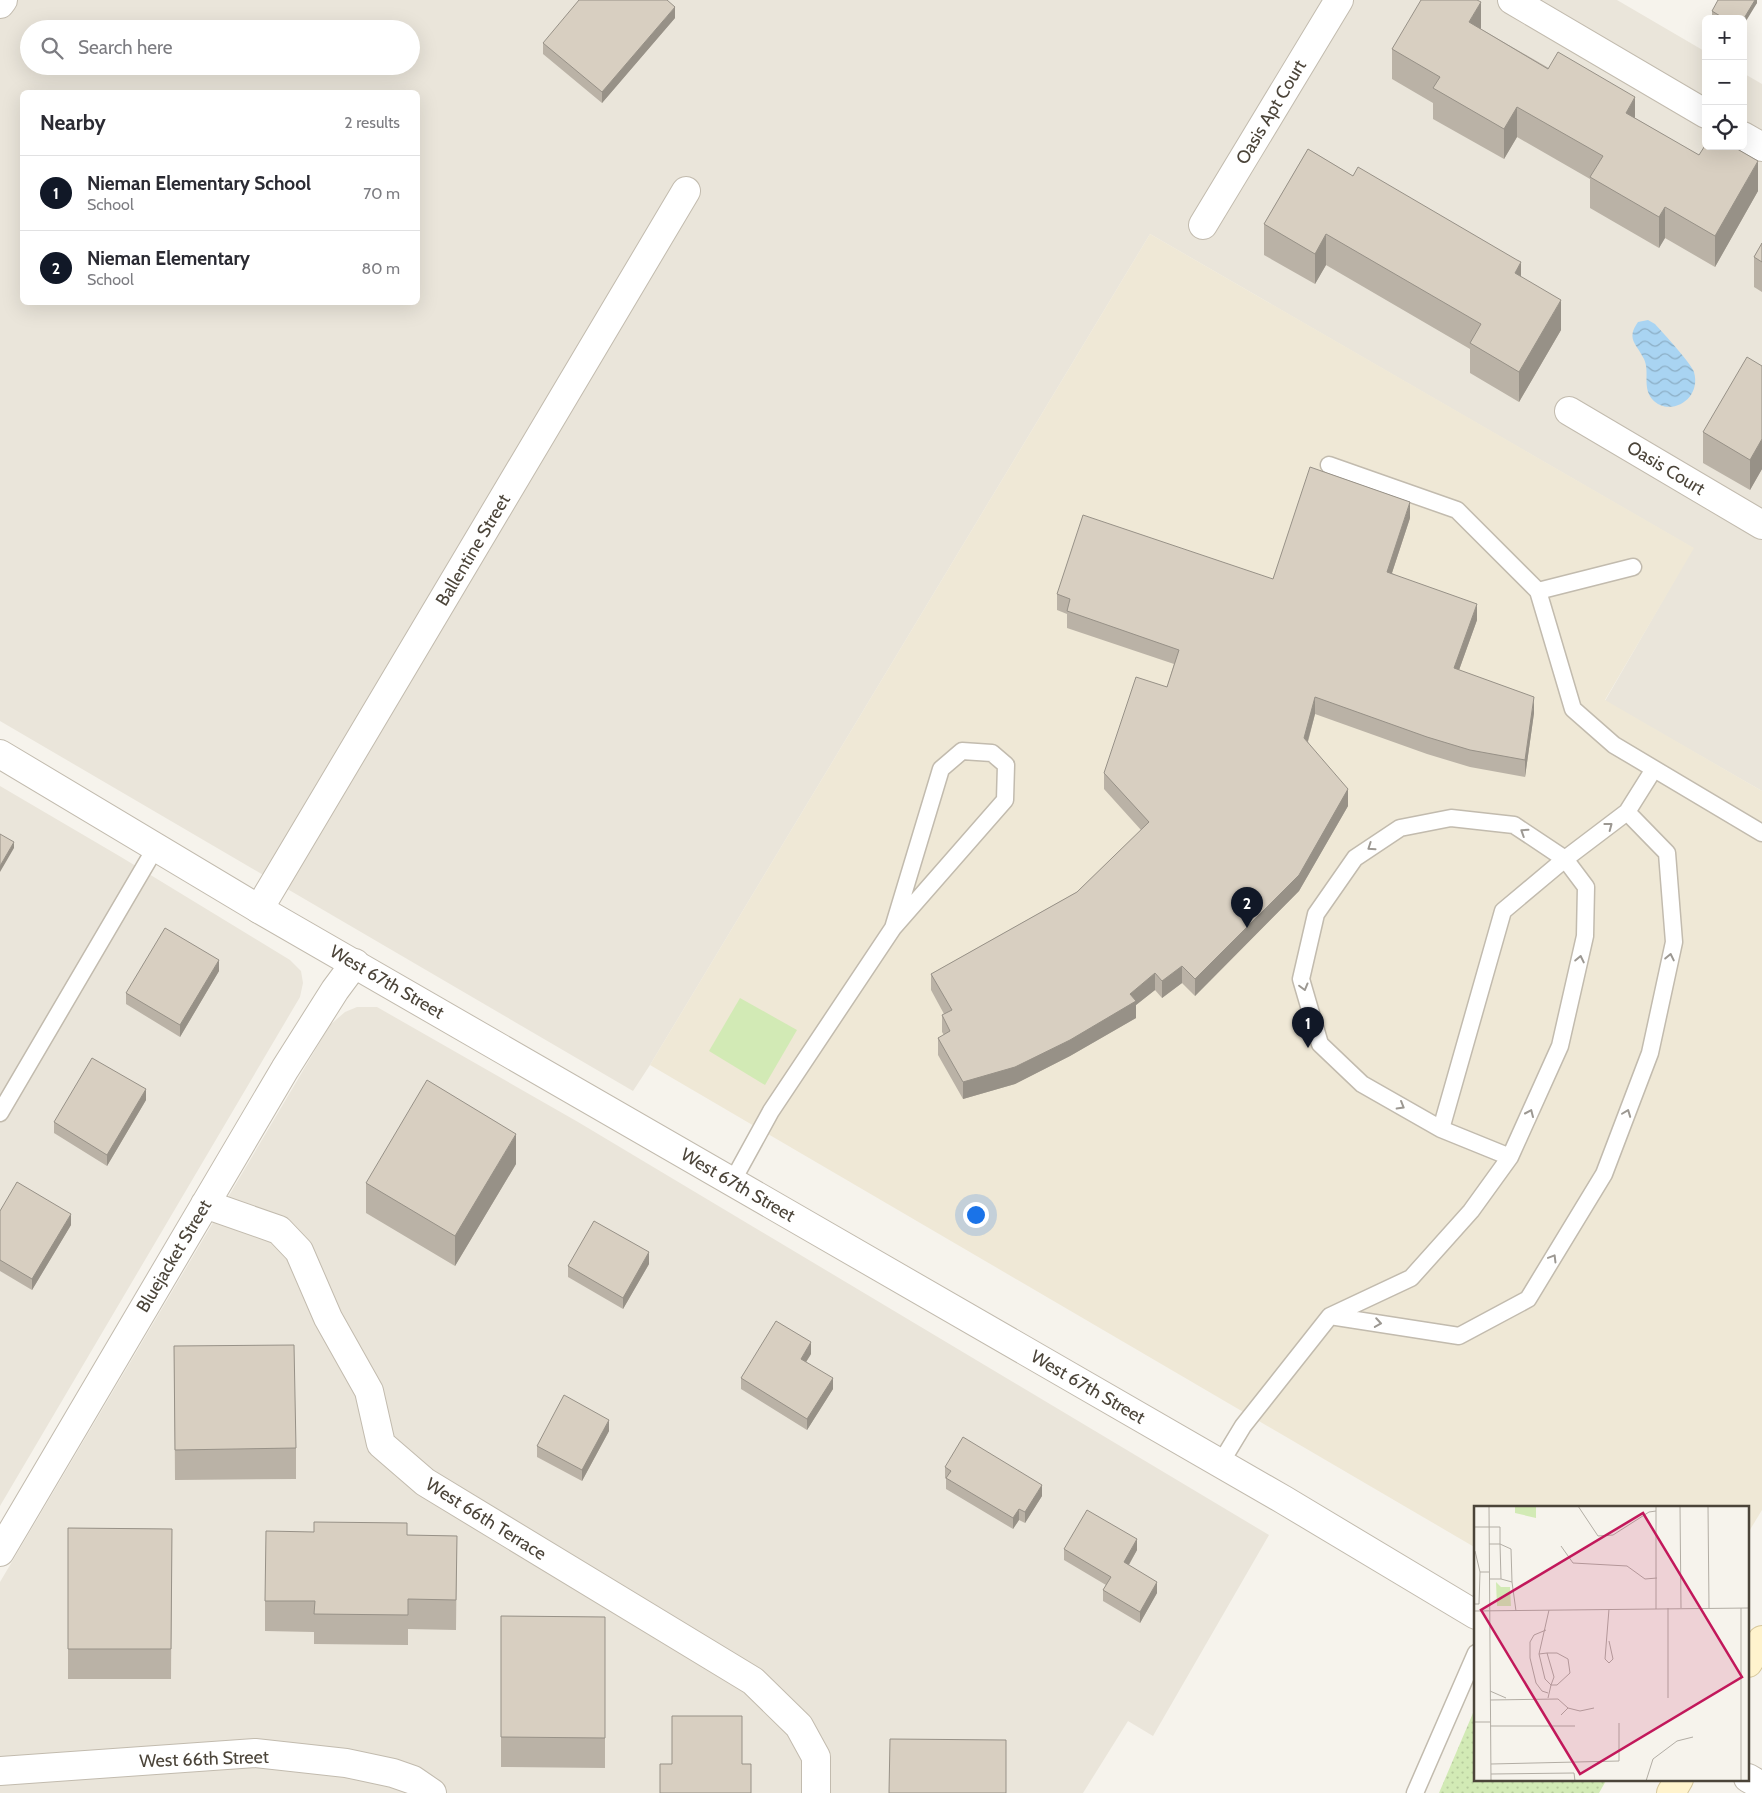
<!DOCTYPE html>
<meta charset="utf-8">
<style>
:root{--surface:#fff;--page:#f2f2f3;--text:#2b2b33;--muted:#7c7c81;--line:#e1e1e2;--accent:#111827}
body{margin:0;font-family:Cabin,sans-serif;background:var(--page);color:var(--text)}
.controls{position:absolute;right:15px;top:15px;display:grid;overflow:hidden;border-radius:8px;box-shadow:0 5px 20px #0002}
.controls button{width:45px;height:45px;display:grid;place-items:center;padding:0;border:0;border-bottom:1px solid var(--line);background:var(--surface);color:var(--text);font:25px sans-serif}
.you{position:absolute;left:975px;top:1214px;width:18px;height:18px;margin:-12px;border:4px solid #fff;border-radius:50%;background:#1a73e8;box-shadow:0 0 0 8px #1a73e833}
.badge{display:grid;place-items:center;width:32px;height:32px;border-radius:50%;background:var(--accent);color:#fff;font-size:16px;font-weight:700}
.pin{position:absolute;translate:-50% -41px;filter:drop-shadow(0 1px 2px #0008)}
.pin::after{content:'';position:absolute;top:26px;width:18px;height:15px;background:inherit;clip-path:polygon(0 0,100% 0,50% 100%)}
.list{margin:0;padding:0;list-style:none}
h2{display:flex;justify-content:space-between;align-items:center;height:65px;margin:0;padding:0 20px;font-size:21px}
h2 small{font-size:16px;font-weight:400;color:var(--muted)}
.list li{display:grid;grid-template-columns:32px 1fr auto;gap:15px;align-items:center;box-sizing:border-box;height:75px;padding:0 20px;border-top:1px solid var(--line)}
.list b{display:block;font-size:19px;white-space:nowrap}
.list p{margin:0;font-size:16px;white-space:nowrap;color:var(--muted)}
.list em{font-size:16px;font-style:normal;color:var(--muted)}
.icon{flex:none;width:28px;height:28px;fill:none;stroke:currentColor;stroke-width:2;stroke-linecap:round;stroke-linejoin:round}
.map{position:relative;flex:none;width:1762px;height:1793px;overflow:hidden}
.search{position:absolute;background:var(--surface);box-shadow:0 5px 20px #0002;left:20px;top:20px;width:400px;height:55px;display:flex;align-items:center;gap:12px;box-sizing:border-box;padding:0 18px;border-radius:28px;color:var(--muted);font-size:19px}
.panel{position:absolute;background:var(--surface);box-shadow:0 5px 20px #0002;left:20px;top:90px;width:400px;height:215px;border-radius:8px}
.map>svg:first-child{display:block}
.residential{fill:#eae5da;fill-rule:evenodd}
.education{fill:#efe8d6}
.grass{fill:url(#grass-dots)}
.park{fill:#d2eab5}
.water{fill:url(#water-waves)}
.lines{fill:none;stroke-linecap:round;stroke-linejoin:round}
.service-casing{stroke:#c2bbae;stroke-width:19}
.minor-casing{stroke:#c2bbae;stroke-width:30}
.tertiary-casing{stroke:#c2bbae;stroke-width:30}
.secondary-casing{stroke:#d6c79b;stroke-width:30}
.service{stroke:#fff;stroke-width:16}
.minor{stroke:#fff;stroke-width:28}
.tertiary{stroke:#fff;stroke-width:28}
.secondary{stroke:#fff3cd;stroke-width:28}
.wall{fill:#bab2a6}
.shaded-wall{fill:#979187}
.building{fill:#d8cfc1;stroke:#979187}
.oneway{stroke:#9c9892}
.labels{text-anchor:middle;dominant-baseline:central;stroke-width:4;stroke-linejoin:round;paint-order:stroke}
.street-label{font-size:18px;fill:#4b4439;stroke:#fff}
.inset-road{fill:none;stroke:#b2ada4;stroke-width:1}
.view{fill:#c2185b;fill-opacity:0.15;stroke:#c2185b;stroke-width:2.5}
.inset-edge{fill:none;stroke:#4b4439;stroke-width:2.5}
</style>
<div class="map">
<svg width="1762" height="1793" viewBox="0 0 1762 1793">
<defs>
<pattern id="grass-dots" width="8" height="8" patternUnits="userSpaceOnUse" patternTransform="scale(1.25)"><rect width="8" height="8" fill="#d2eab5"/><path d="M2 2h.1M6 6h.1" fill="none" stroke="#b6ca9c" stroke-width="1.8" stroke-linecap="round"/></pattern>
<pattern id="water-waves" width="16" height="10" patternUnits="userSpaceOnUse" patternTransform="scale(1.25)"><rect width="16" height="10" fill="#a9d4f2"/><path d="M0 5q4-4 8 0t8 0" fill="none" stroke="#8caec5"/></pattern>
</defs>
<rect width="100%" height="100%" fill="#f6f3ec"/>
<path class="residential" d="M 0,0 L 1617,0 L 1706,52 L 1706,146 L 1743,146 L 1743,73 L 1762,84 L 1762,791 L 1605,701 L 1693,548 L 1150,234 L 650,1065 L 633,1091 L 0,721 ZM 29,29 L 411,29 L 411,66 L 29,66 ZM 22,92 L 418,92 L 418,302 L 22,302 Z
M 0,786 L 121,857 L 290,960 L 301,971 L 303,983 L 300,997 L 0,1506 Z
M 357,1007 L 377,1007 L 578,1122 L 1269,1535 L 1153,1736 L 1128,1721 L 1083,1793 L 0,1793 L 0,1582 L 330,1025 L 345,1012 Z"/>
<path class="education" d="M 1150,234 L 1694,548 L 1605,700 L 1762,791 L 1762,1510 L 1748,1533 L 1748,1507 L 1476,1507 L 1476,1548 L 650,1065 Z"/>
<path class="grass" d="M 1476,1706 L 1476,1779 L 1607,1779 L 1599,1793 L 1439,1793 Z"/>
<path class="park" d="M 740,998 L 797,1030 L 765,1085 L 709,1051 Z"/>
<path class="water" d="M 1648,320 L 1655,324 C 1663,333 1691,363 1694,372 C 1702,400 1669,418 1652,399 C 1642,387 1650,372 1644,359 C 1636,343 1626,339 1638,322 Z"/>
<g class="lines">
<g class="service-casing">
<path id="service" d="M 1329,465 L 1457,510 L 1538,591
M 1633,567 L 1538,591 L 1573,709 L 1614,745 L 1762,833
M 0,1113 L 156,847
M 1441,1129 L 1503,911 L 1565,859 L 1514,825 L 1451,818 L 1400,828 L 1355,858 L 1316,914 L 1301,979 L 1320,1044 L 1362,1084 L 1441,1129 L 1510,1157
M 732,1182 L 771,1111 L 893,928 L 1005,800 L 1006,765 L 992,753 L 962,751 L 941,769 L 893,928
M 1330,1316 L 1459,1336 L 1528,1299 L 1604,1174 L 1650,1053 L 1674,942 L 1667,853 L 1627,812
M 1220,1464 L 1243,1426 L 1330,1316 L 1411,1278 L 1471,1211 L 1510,1157 L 1560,1046 L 1585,936 L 1586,887 L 1565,859 L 1627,812 L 1654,769
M 1415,1793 L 1476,1653"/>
</g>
<g class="minor-casing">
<path id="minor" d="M 1512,0 L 1706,114
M 0,4 L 3,0
M 1743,136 L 1762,147
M 1203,225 L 1339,0
M 1569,411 L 1762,525
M 259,909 L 686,191
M 205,1204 L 279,1230 L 299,1251 L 328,1318 L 369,1391 L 381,1444 L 425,1482 L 753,1681 L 799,1726 L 816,1757 L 816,1793
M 0,1552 L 285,1069 L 335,990 L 355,963
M 0,1771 L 255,1753 L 346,1763 L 393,1773 L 413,1780 L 432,1793"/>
</g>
<g class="tertiary-casing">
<path id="tertiary" d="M 0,754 L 259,909 L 1284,1500 L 1476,1615
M 1748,1778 L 1762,1786"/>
</g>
<g class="secondary-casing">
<path id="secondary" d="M 1748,1663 L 1762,1640
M 1671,1793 L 1679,1779"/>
</g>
<use href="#service" class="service"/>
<use href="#minor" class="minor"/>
<use href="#tertiary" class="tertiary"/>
<use href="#secondary" class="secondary"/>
</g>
<path class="wall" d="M 1757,0 L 1757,3 L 1743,19 L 1716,19 L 1712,17 L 1712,11 Z
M 675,18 L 602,103 L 543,54 L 543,43 Z
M 1481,29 L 1635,118 L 1758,191 L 1715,267 L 1665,238 L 1659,248 L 1590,208 L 1590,179 L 1517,137 L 1504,159 L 1433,119 L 1433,103 L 1392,79 L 1392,49 Z
M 1308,149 L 1521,277 L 1561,330 L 1519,402 L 1470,373 L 1470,349 L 1326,265 L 1315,284 L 1264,255 L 1264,224 Z
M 1762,243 L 1762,292 L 1754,287 L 1754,257 Z
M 1762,366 L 1762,469 L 1750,490 L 1703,463 L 1703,432 Z
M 1410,518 L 1392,573 L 1477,620 L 1459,670 L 1534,713 L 1525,777 L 1470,767 L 1427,754 L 1315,714 L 1308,742 L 1348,806 L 1299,891 L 1195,996 L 1182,983 L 1162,998 L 1155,990 L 1136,1005 L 1136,1018 L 1070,1056 L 1015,1084 L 963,1099 L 938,1055 L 938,1038 L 944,1035 L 942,1032 L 942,1015 L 944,1014 L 931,990 L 931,974 L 1077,892 L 1141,830 L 1104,789 L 1104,773 L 1167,687 L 1174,664 L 1067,628 L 1067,614 L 1057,610 L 1057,594 L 1273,579 Z
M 219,971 L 180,1037 L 126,1004 L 126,993 Z
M 146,1100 L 107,1166 L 54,1133 L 54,1122 Z
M 516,1164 L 455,1266 L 366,1213 L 366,1183 Z
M 0,1211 L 71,1225 L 32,1290 L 0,1271 Z
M 649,1264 L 623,1309 L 568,1277 L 568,1266 Z
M 174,1346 L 296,1448 L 296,1479 L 175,1480 Z
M 811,1354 L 806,1362 L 833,1389 L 807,1430 L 741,1389 L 741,1378 Z
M 609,1431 L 582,1481 L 537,1457 L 537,1446 Z
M 945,1467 L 1042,1496 L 1025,1523 L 1019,1520 L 1013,1529 L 946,1489 L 946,1479 L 945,1478 Z
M 68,1528 L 172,1529 L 171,1679 L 68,1679 Z
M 407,1535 L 457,1536 L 456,1630 L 408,1629 L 408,1645 L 314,1644 L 314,1632 L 265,1631 L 265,1601 Z
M 1064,1549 L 1137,1550 L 1129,1565 L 1157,1593 L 1140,1623 L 1103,1601 L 1103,1590 L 1106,1585 L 1064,1560 Z
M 501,1616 L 605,1617 L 605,1768 L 501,1767 Z"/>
<path class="shaded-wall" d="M 1755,0 L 1757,0 L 1757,3 L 1743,26 L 1743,20 Z
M 1481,2 L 1481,33 L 1469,22 Z
M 675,7 L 675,18 L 602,103 L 602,92 Z
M 1635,97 L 1635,127 L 1626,113 Z
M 1517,107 L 1517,137 L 1504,159 L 1504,129 Z
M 1758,161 L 1758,191 L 1715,267 L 1715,236 Z
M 1665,207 L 1665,238 L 1659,248 L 1659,217 Z
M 1326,234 L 1326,265 L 1315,284 L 1315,254 Z
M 1521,262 L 1521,293 L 1515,273 Z
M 1561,300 L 1561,330 L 1519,402 L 1519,372 Z
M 1762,439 L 1762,469 L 1750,490 L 1750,460 Z
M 1410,502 L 1410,518 L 1387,588 L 1387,572 Z
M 1477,604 L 1477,620 L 1454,684 L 1454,668 Z
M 1315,697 L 1315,714 L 1304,755 L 1304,738 Z
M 1534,697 L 1534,713 L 1525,777 L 1525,760 Z
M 1348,789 L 1348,806 L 1299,891 L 1195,996 L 1195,979 Z
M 14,842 L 14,848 L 0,872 L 0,866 Z
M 219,960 L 219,971 L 180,1037 L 180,1025 Z
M 1182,966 L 1182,983 L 1162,998 L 1162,981 Z
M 1155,973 L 1155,990 L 1136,1005 L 1136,1018 L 1070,1056 L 1015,1084 L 963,1099 L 963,1082 L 1130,994 Z
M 146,1089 L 146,1100 L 107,1166 L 107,1155 Z
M 516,1134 L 516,1164 L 455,1266 L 455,1236 Z
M 71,1214 L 71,1225 L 32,1290 L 32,1279 Z
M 649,1252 L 649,1264 L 623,1309 L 623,1298 Z
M 811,1342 L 811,1354 L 801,1370 L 801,1359 Z
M 833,1378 L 833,1389 L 807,1430 L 807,1419 Z
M 609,1420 L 609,1431 L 582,1481 L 582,1470 Z
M 1042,1485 L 1042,1496 L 1025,1523 L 1025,1512 Z
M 1019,1509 L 1019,1520 L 1013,1529 L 1013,1518 Z
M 1137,1539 L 1137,1550 L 1124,1573 L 1124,1562 Z
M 1157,1582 L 1157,1593 L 1140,1623 L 1140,1612 Z"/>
<path class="building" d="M 579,0 L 667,0 L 675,7 L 602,92 L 543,43 Z
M 1421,0 L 1477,0 L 1481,2 L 1469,22 L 1548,69 L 1558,52 L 1635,97 L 1626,113 L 1699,155 L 1706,144 L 1706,146 L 1732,146 L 1758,161 L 1715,236 L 1665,207 L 1659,217 L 1590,177 L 1603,156 L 1517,107 L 1504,129 L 1433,88 L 1440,77 L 1392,49 Z
M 1718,0 L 1755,0 L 1743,20 L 1743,19 L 1725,19 L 1712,11 Z
M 1308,149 L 1353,176 L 1358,167 L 1517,260 L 1521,262 L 1515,273 L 1561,300 L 1519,372 L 1470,343 L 1481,324 L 1326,234 L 1315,254 L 1264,224 Z
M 1762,243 L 1762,262 L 1754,257 Z
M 1747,357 L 1762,366 L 1762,439 L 1750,460 L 1703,432 Z
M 1310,467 L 1410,502 L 1387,572 L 1477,604 L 1454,668 L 1534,697 L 1525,760 L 1470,750 L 1427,737 L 1315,697 L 1304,738 L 1348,789 L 1299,875 L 1195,979 L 1182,966 L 1162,981 L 1155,973 L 1130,994 L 1136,1001 L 1070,1040 L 1015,1067 L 963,1082 L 938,1038 L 950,1031 L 942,1015 L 952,1010 L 931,974 L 1077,892 L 1149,822 L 1104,773 L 1136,677 L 1167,687 L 1179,650 L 1067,611 L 1070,599 L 1057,594 L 1083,515 L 1273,579 Z
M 0,834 L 14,842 L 0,866 Z
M 165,928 L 219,960 L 180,1025 L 126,993 Z
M 92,1058 L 146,1089 L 107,1155 L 54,1122 Z
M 427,1080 L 516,1134 L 455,1236 L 366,1183 Z
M 17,1182 L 71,1214 L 32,1279 L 0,1260 L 0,1211 Z
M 594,1221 L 649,1252 L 623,1298 L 568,1266 Z
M 776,1321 L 811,1342 L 801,1359 L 833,1378 L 807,1419 L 741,1378 Z
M 294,1345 L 296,1448 L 175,1450 L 174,1346 Z
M 564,1395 L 609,1420 L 582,1470 L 537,1446 Z
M 963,1437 L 1042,1485 L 1025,1512 L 1019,1509 L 1013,1518 L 946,1478 L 951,1471 L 945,1467 Z
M 1087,1510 L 1137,1539 L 1124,1562 L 1157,1582 L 1140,1612 L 1103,1590 L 1111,1577 L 1064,1549 Z
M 314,1522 L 407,1523 L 407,1535 L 457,1536 L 456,1600 L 408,1599 L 408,1615 L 314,1614 L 315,1601 L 265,1601 L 266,1531 L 314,1532 Z
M 68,1528 L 172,1529 L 171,1649 L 68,1649 Z
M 501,1616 L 605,1617 L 605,1738 L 501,1737 Z
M 672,1716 L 742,1716 L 742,1764 L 751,1764 L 751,1793 L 660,1793 L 660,1764 L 672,1764 Z
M 890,1739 L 1006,1740 L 1006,1793 L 889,1793 Z"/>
<defs><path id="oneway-chevron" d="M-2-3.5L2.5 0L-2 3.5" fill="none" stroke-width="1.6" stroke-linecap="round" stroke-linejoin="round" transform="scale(1.25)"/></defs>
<g class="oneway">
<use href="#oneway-chevron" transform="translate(1609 826) rotate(-37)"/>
<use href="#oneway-chevron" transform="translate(1524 832) rotate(-147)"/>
<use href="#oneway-chevron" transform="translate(1371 847) rotate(146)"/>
<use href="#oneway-chevron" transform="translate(1670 957) rotate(-78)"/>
<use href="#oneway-chevron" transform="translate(1580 959) rotate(-78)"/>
<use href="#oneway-chevron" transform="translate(1304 987) rotate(75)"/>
<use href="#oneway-chevron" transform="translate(1401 1106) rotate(30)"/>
<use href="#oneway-chevron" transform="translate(1530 1113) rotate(-66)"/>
<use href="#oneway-chevron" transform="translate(1627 1113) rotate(-69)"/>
<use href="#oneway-chevron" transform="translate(1553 1258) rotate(-59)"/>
<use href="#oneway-chevron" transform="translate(1378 1323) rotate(9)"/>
</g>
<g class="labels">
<g class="street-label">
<text transform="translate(1271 112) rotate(-59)">Oasis Apt Court</text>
<text transform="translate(1666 468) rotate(31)">Oasis Court</text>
<text transform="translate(473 550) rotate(-59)">Ballentine Street</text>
<text transform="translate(387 982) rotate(30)">West 67th Street</text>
<text transform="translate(738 1185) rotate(30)">West 67th Street</text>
<text transform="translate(174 1256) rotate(-59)">Bluejacket Street</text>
<text transform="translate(1088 1387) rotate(30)">West 67th Street</text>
<text transform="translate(486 1519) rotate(32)">West 66th Terrace</text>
<text transform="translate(204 1759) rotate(-2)">West 66th Street</text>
</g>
</g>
<g transform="translate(1474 1506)">
<rect width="275" height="275" fill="#f6f3ec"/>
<path d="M 41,0 L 62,0 L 62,12 L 41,7 ZM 22,76 L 27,81 L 36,81 L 37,100 L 23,100 Z" fill="#d2eab5"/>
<path class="inset-road" d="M 15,0 L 17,275M 104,0 L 124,30 L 139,29 L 175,6 L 182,5M 182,0 L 182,103M 206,0 L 207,102M 234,0 L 235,102M 0,21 L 26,21 L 26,38 L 37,43 L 38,76M 15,38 L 26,38 L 27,73 L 15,73M 87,40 L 99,57 L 153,60 L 171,73 L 183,72M 0,45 L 0,0M 1,45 L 6,66 L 15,66M 27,73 L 38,76 L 42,105M 0,98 L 5,98 L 6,66M 194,102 L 194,192M 267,102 L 267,275M 0,105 L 275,102M 72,124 L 60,129 L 56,136 L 56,152 L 62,177 L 68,185 L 74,187M 135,135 L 139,153 L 135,157 L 131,153 L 135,103M 65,148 L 73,147 L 83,147 L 94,153 L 96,167 L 83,179 L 77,179 L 80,171 L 73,147M 16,185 L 32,192M 74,192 L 77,179 L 71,173 L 65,148 L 75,104M 16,194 L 84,193 L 94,202 L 87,209M 94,202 L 106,205 L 120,202M 0,216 L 16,216M 16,220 L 101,220M 17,258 L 145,255 L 145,217M 17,268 L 100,267 L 101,275M 172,275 L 179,253 L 203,235 L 219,231"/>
<path class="view" d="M 169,7 L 268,171 L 106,268 L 7,104 Z"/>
<rect width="275" height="275" class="inset-edge"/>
</g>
</svg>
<div class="controls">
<button>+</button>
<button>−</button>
<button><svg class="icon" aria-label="locate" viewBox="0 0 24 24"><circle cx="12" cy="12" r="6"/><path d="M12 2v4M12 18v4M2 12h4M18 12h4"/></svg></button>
</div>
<div class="you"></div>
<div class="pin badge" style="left:1308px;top:1048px">1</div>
<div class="pin badge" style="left:1247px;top:928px">2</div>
<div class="search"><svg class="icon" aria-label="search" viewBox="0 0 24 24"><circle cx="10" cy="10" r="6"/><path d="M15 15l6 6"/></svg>Search here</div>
<section class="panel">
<h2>Nearby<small>2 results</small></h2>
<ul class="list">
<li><span class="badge">1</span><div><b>Nieman Elementary School</b><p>School</p></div><em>70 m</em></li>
<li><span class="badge">2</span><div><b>Nieman Elementary</b><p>School</p></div><em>80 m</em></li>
</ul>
</section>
</div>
